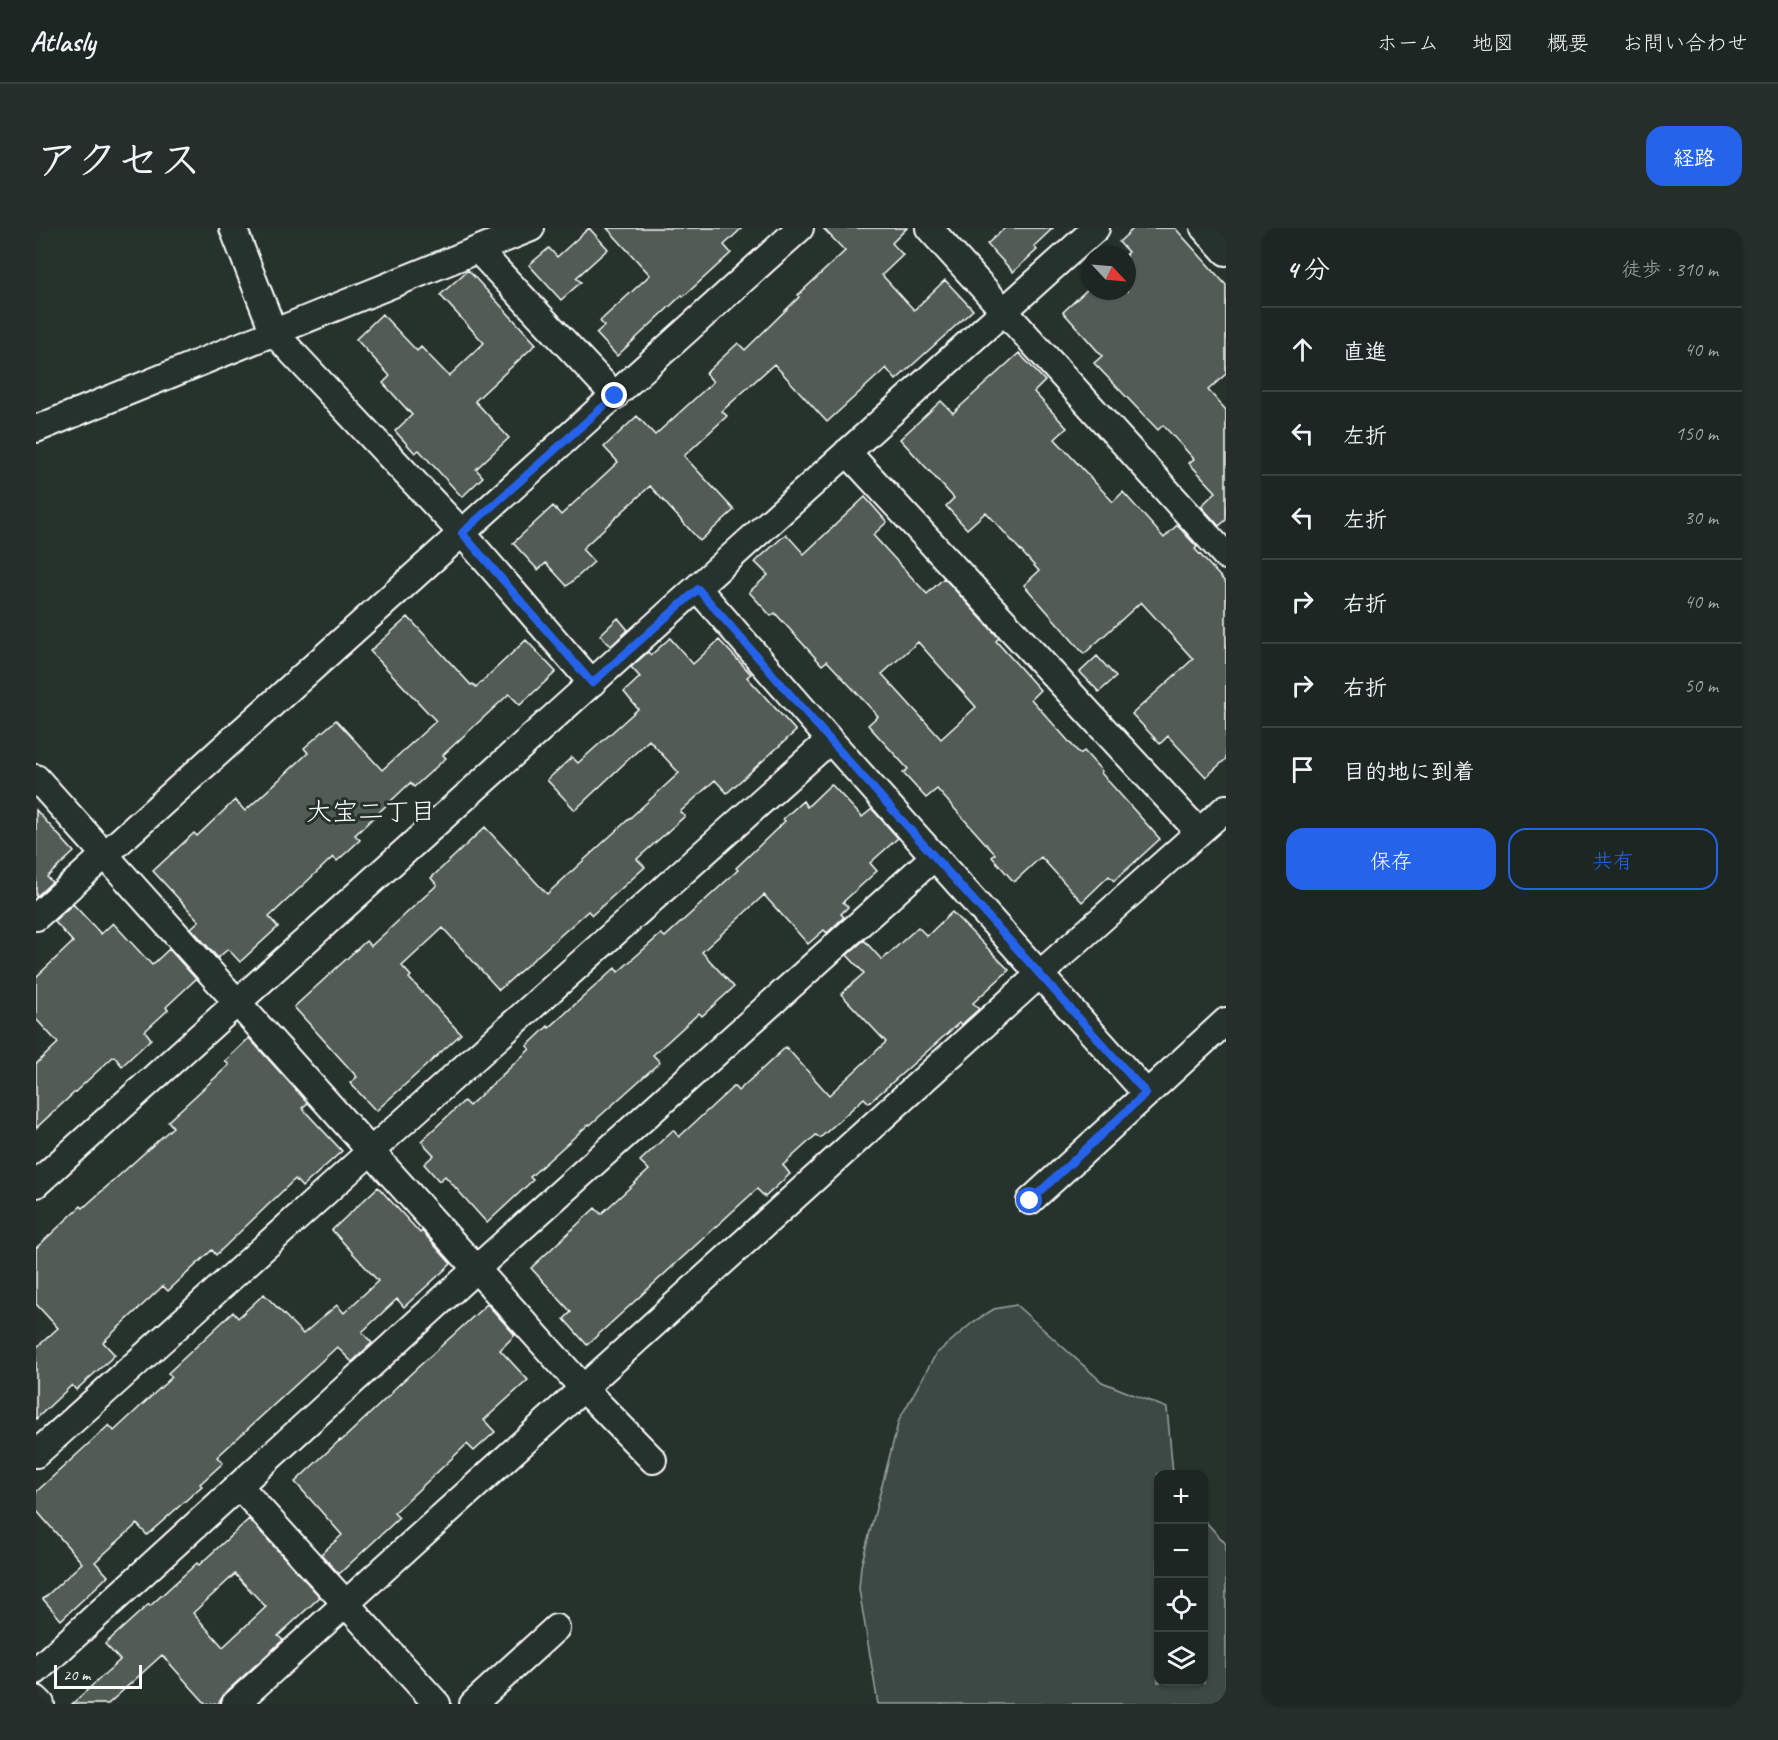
<!DOCTYPE html>
<html lang="ja">
<meta charset="utf-8">
<style>
:root{--surface:#1c2622;--page:#252e2a;--text:#f1f3f6;--muted:#a0a5a5;--line:#3a4340;--accent:#2563eb}
body{margin:0;font-family:Caveat,"Klee One",sans-serif;background:var(--page);color:var(--text)}
.controls{position:absolute;right:18px;bottom:18px;display:grid;overflow:hidden;border-radius:12px;box-shadow:0 2px 4px #0004}
.controls button{width:54px;height:54px;display:grid;place-items:center;padding:0;border:0;border-bottom:2px solid var(--line);background:var(--surface);color:var(--text);font:30px sans-serif}
.compass{position:absolute;left:1046px;top:18px;width:54px;height:54px;border-radius:50%;background:var(--surface);box-shadow:0 2px 4px #0004;rotate:116deg}
.scale{position:absolute;left:18px;bottom:15px;width:88px;box-sizing:border-box;padding-left:6px;border:3px solid #fff;border-top:0;font-size:16px;line-height:21px;white-space:nowrap;color:#fff;-webkit-text-stroke:4px #26332d;paint-order:stroke}
.stop{position:absolute;width:18px;height:18px;margin:-14px;border:4px solid #2563eb;border-radius:50%;background:#fff}
.stop.end{background:#2563eb;border-color:#fff;box-shadow:0 2px 6px #0008}
.list{margin:0;padding:0;list-style:none}
h2{display:flex;justify-content:space-between;align-items:center;height:78px;margin:0;padding:0 24px;font-size:26px}
h2 small{font-size:20px;font-weight:400;color:var(--muted)}
.list li{display:grid;grid-template-columns:39px 1fr auto;gap:18px;align-items:center;box-sizing:border-box;height:84px;padding:0 24px;border-top:2px solid var(--line)}
.list b{display:block;font-size:22px;white-space:nowrap}
.list em{font-size:20px;font-style:normal;color:var(--muted)}
.actions{display:flex;gap:12px;padding:18px 24px}
.actions a{flex:1;padding:14px 0;border:2px solid var(--accent);border-radius:18px;text-align:center;font-size:21px;color:var(--accent)}
.actions .main{background:var(--accent);color:#fff}
.icon{flex:none;width:33px;height:33px;fill:none;stroke:currentColor;stroke-width:2;stroke-linecap:round;stroke-linejoin:round}
.map{position:relative;flex:none;width:1190px;height:1476px;overflow:hidden;border-radius:18px}
header{display:flex;align-items:center;gap:36px;box-sizing:border-box;height:84px;padding:0 30px;background:var(--surface);border-bottom:2px solid var(--line)}
header strong{font-size:28px}
nav{display:flex;gap:33px;margin-inline-start:auto;font-size:21px}
.intro{display:flex;align-items:center;justify-content:space-between;box-sizing:border-box;height:144px;padding:0 36px}
h1{margin:0;font-size:42px}
.button{padding:15px 27px;border-radius:18px;background:var(--accent);color:#fff;font-size:21px;font-weight:700}
main{display:flex;gap:36px;padding:0 36px}
aside{flex:1;background:var(--surface);border-radius:18px;box-shadow:0 2px 4px #0004}
.map>svg:first-child{display:block}
.green{fill:#3e4944;stroke:#9ea4a2;stroke-width:1.5}
.building{fill:#515c57;stroke:#fff;stroke-width:1.5;fill-rule:evenodd}
.lines{fill:none;stroke-linecap:round;stroke-linejoin:round}
.minor-casing{stroke:#fff;stroke-width:30}
.minor{stroke:#26332d;stroke-width:26}
.route{stroke:#2563eb;stroke-width:8}
.labels{text-anchor:middle;dominant-baseline:central;stroke-width:6;stroke-linejoin:round;paint-order:stroke}
.neighbourhood-label{font-size:26px;fill:#fff;stroke:#26332d}
</style>
<header>
<strong>Atlasly</strong>
<nav><a>ホーム</a><a>地図</a><a>概要</a><a>お問い合わせ</a></nav>
</header>
<div class="intro"><h1>アクセス</h1><a class="button">経路</a></div>
<main>
<div class="map">
<svg width="1190" height="1476" viewBox="0 0 1190 1476">
<rect width="100%" height="100%" fill="#26332d"/>
<filter id="ink" filterUnits="userSpaceOnUse"><feTurbulence type="fractalNoise" baseFrequency=".0167" numOctaves="2"/><feDisplacementMap in="SourceGraphic" scale="12" xChannelSelector="R" yChannelSelector="G"/><feConvolveMatrix kernelMatrix="1 2 1 2 8 2 1 2 1" color-interpolation-filters="sRGB"/></filter>
<g filter="url(#ink)">
<path class="green" d="M 980,1077 L 1066,1154 L 1131,1180 L 1137,1246 L 1122,1246 L 1122,1454 L 1168,1454 L 1168,1292 L 1190,1316 L 1190,1476 L 842,1476 L 823,1361 L 825,1338 L 863,1192 L 900,1126 L 937,1094 L 958,1081 Z"/>
<path class="building" d="M 553,0 L 572,21 L 540,50 L 545,54 L 525,72 L 493,37 L 513,20 L 521,29 Z
M 571,0 L 706,0 L 688,17 L 695,25 L 647,69 L 646,67 L 581,128 L 560,105 L 568,98 L 564,93 L 614,47 Z
M 787,0 L 871,0 L 856,15 L 867,27 L 846,47 L 878,82 L 909,52 L 937,82 L 860,152 L 850,140 L 791,194 L 738,136 L 686,183 L 691,188 L 648,228 L 698,282 L 664,313 L 614,258 L 546,321 L 558,334 L 531,358 L 510,335 L 502,342 L 477,315 L 517,278 L 525,287 L 582,234 L 568,219 L 601,188 L 619,207 L 677,154 L 670,145 L 702,115 L 709,122 L 763,69 L 762,67 L 809,23 Z
M 969,0 L 1017,0 L 998,18 L 1001,22 L 977,44 L 951,16 Z
M 1098,0 L 1139,0 L 1190,57 L 1190,146 L 1172,162 L 1190,182 L 1190,292 L 1183,298 L 1165,278 L 1180,264 L 1153,235 L 1158,231 L 1127,197 L 1122,202 L 1058,135 L 1066,128 L 1027,84 L 1055,58 L 1055,63 L 1091,63 L 1091,27 L 1089,27 L 1092,24 L 1083,14 Z
M 432,42 L 500,116 L 439,173 L 473,210 L 440,241 L 447,249 L 426,269 L 383,222 L 379,225 L 359,203 L 376,187 L 347,155 L 354,148 L 320,111 L 346,86 L 381,123 L 385,119 L 413,148 L 448,115 L 404,67 Z
M 983,125 L 1009,153 L 998,164 L 1031,200 L 1019,211 L 1077,274 L 1087,264 L 1128,310 L 1141,297 L 1161,319 L 1159,321 L 1190,355 L 1190,531 L 1170,549 L 1132,508 L 1124,516 L 1096,486 L 1157,431 L 1105,374 L 1048,426 L 988,357 L 1003,343 L 950,284 L 931,301 L 910,278 L 918,270 L 864,211 L 905,173 L 917,185 Z
M 829,269 L 851,294 L 837,307 L 891,366 L 908,350 L 963,410 L 960,413 L 1004,462 L 995,471 L 1044,526 L 1048,523 L 1066,543 L 1065,545 L 1124,611 L 1078,653 L 1073,648 L 1046,674 L 1005,629 L 978,654 L 956,629 L 959,626 L 901,561 L 890,570 L 867,545 L 872,541 L 832,497 L 842,488 L 791,433 L 786,437 L 739,385 L 735,388 L 713,364 L 732,347 L 719,334 L 750,306 L 768,326 ZM 882,414 L 940,479 L 905,511 L 846,446 Z
M 372,389 L 435,457 L 437,456 L 440,459 L 490,412 L 520,444 L 484,477 L 473,466 L 407,527 L 410,530 L 378,559 L 374,555 L 319,607 L 324,612 L 311,624 L 301,633 L 297,629 L 233,689 L 242,699 L 204,734 L 192,721 L 182,730 L 155,700 L 163,693 L 117,643 L 158,605 L 161,608 L 199,572 L 209,583 L 272,525 L 268,520 L 300,492 L 346,542 L 400,493 L 334,423 Z
M 582,390 L 592,402 L 575,418 L 564,407 Z
M 634,410 L 657,436 L 683,412 L 715,446 L 711,449 L 760,503 L 691,565 L 679,552 L 644,584 L 649,588 L 601,631 L 609,639 L 556,687 L 552,683 L 463,762 L 407,700 L 366,738 L 375,748 L 373,750 L 425,806 L 340,883 L 314,855 L 321,849 L 258,779 L 330,713 L 335,718 L 401,657 L 395,650 L 449,599 L 511,666 L 643,545 L 613,512 L 539,582 L 511,552 L 536,529 L 542,535 L 602,481 L 588,464 L 604,449 L 595,439 L 612,424 L 615,427 Z
M 1061,428 L 1080,449 L 1063,464 L 1044,444 Z
M 795,556 L 826,589 L 836,581 L 862,610 L 834,635 L 841,643 L 807,674 L 812,679 L 805,686 L 808,689 L 791,705 L 788,702 L 772,716 L 728,667 L 666,724 L 698,759 L 666,788 L 663,785 L 617,827 L 624,834 L 554,897 L 553,896 L 494,949 L 497,952 L 451,995 L 409,948 L 403,953 L 388,936 L 398,927 L 385,913 L 428,873 L 433,878 L 494,821 L 491,818 L 512,798 L 513,800 L 579,740 L 582,744 L 625,706 L 629,709 L 702,642 L 700,640 L 749,593 L 747,591 L 767,573 L 771,579 Z
M 0,582 L 38,624 L 11,649 L 16,654 L 0,669 Z
M 37,676 L 65,706 L 77,695 L 116,737 L 133,721 L 160,751 L 130,779 L 132,782 L 109,803 L 115,811 L 86,838 L 78,828 L 0,900 L 0,836 L 22,815 L 0,791 L 0,749 L 37,714 L 18,693 Z
M 916,684 L 973,742 L 937,775 L 943,781 L 925,797 L 923,795 L 833,875 L 828,870 L 784,910 L 780,907 L 747,937 L 754,946 L 729,969 L 721,961 L 551,1117 L 528,1091 L 535,1084 L 495,1040 L 559,980 L 565,986 L 613,942 L 604,933 L 637,902 L 643,909 L 698,858 L 702,863 L 750,819 L 793,867 L 850,814 L 805,766 L 828,745 L 811,727 L 828,712 L 846,732 L 882,699 L 891,708 Z
M 213,810 L 272,875 L 266,880 L 306,923 L 266,959 L 259,951 L 180,1027 L 176,1022 L 132,1063 L 127,1058 L 67,1114 L 79,1127 L 40,1162 L 36,1157 L 0,1191 L 0,1120 L 22,1100 L 0,1076 L 0,1020 L 45,978 L 47,980 L 137,899 L 132,893 L 193,837 L 189,833 Z
M 342,959 L 384,1005 L 386,1003 L 415,1036 L 368,1079 L 361,1071 L 326,1104 L 336,1115 L 316,1134 L 301,1119 L 181,1229 L 187,1235 L 164,1256 L 166,1258 L 111,1307 L 101,1296 L 59,1334 L 72,1348 L 25,1392 L 7,1371 L 46,1335 L 0,1282 L 0,1264 L 73,1197 L 78,1203 L 136,1149 L 132,1145 L 197,1084 L 202,1090 L 228,1066 L 267,1106 L 301,1077 L 308,1085 L 342,1053 L 296,1002 Z
M 451,1076 L 479,1107 L 464,1122 L 492,1152 L 448,1192 L 459,1204 L 438,1223 L 431,1216 L 358,1285 L 363,1290 L 303,1346 L 285,1326 L 306,1307 L 259,1254 L 304,1212 L 305,1213 L 357,1164 L 356,1163 Z
M 213,1291 L 284,1369 L 242,1408 L 247,1412 L 189,1465 L 182,1476 L 170,1476 L 126,1427 L 72,1476 L 36,1476 L 84,1432 L 69,1416 L 113,1376 L 114,1378 L 161,1335 L 163,1337 ZM 199,1346 L 230,1379 L 187,1419 L 157,1385 Z"/>
<g class="lines">
<g class="minor-casing">
<path id="minor" d="M 197,0 L 238,105 L 426,305 L 556,455
M 893,0 L 1190,328
M 1168,0 L 1190,24
M 442,22 L 579,168
M 0,201 L 495,0
M 811,224 L 1163,604
M 662,361 L 794,512 L 1110,865
M 0,550 L 547,1160 L 617,1232
M 0,689 L 764,0
M 0,956 L 1060,0
M 994,973 L 1190,793
M 0,1226 L 336,922 L 794,512
M 203,1258 L 401,1476
M 0,1443 L 440,1041 L 899,628
M 0,1471 L 5,1476
M 199,1476 L 1004,746 L 1190,580
M 437,1476 L 520,1400"/>
</g>
<use href="#minor" class="minor"/>
</g>
</g>
<g class="lines" filter="url(#ink)">
<path class="route" d="M 579,168 L 426,305 L 556,455 L 662,361 L 794,512 L 1110,865 L 994,973"/>
</g>
<g class="labels">
<g class="neighbourhood-label">
<text x="335" y="583">大宝二丁目</text>
</g>
</g>
</svg>
<div class="controls">
<button>+</button>
<button>−</button>
<button><svg class="icon" aria-label="locate" viewBox="0 0 24 24"><circle cx="12" cy="12" r="6"/><path d="M12 2v4M12 18v4M2 12h4M18 12h4"/></svg></button>
<button><svg class="icon" aria-label="layers" viewBox="0 0 24 24"><path d="M12 4l9 5-9 5-9-5zM3 14l9 5 9-5"/></svg></button>
</div>
<svg class="compass" viewBox="-18 -18 36 36"><path d="M0-13l5 13h-10z" fill="#e53935"/><path d="M0 13l5-13h-10z" fill="#a0a5a5"/></svg>
<div class="scale">20 m</div>
<div class="stop" style="left:994px;top:973px"></div>
<div class="stop end" style="left:579px;top:168px"></div>
</div>
<aside>
<h2>4 分<small>徒歩 · 310 m</small></h2>
<ul class="list">
<li><svg class="icon" aria-label="ahead" viewBox="0 0 24 24"><path d="M12 20V5M6 11l6-6 6 6"/></svg><div><b>直進</b></div><em>40 m</em></li>
<li><svg class="icon" aria-label="left" viewBox="0 0 24 24"><path d="M17 20v-9H6M10 6l-5 5 5 5"/></svg><div><b>左折</b></div><em>150 m</em></li>
<li><svg class="icon" aria-label="left" viewBox="0 0 24 24"><path d="M17 20v-9H6M10 6l-5 5 5 5"/></svg><div><b>左折</b></div><em>30 m</em></li>
<li><svg class="icon" aria-label="right" viewBox="0 0 24 24"><path d="M7 20v-9h11M14 6l5 5-5 5"/></svg><div><b>右折</b></div><em>40 m</em></li>
<li><svg class="icon" aria-label="right" viewBox="0 0 24 24"><path d="M7 20v-9h11M14 6l5 5-5 5"/></svg><div><b>右折</b></div><em>50 m</em></li>
<li><svg class="icon" aria-label="arrive" viewBox="0 0 24 24"><path d="M6 21V4h12l-3 4 3 4H6"/></svg><div><b>目的地に到着</b></div></li>
</ul>
<div class="actions"><a class="main">保存</a><a>共有</a></div>
</aside>
</main>
